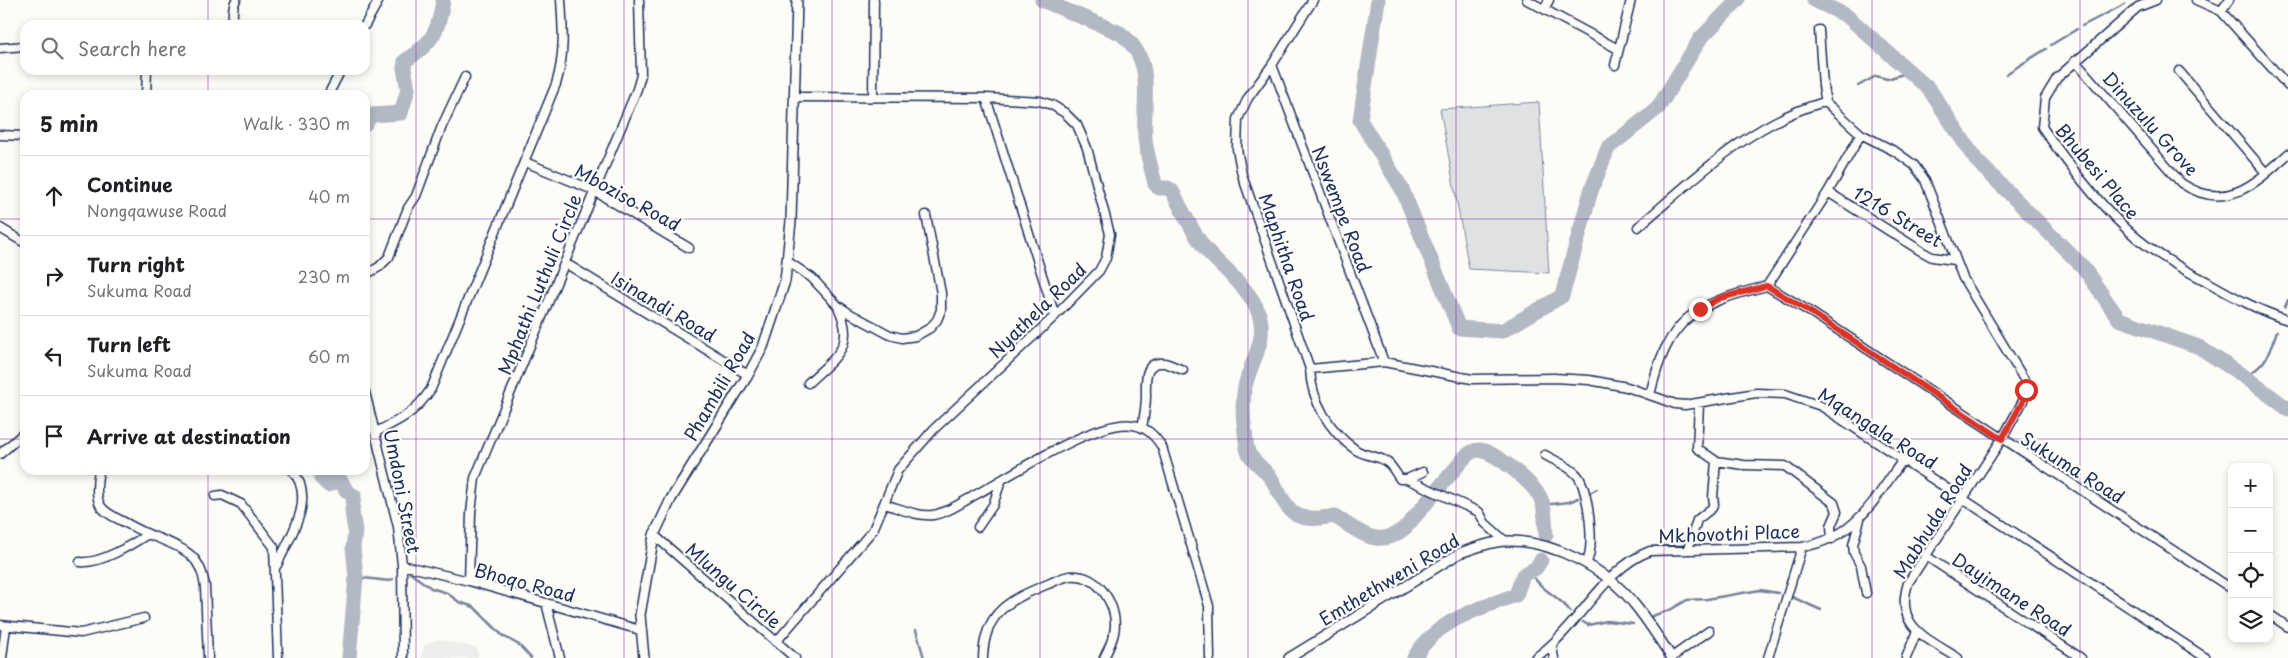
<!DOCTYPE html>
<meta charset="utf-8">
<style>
:root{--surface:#fff;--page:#f2f2f2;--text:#202124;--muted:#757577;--line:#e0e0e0}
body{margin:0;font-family:"Playpen Sans",sans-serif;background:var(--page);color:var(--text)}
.controls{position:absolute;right:15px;bottom:15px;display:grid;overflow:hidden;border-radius:10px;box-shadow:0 2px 8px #0003}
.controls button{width:45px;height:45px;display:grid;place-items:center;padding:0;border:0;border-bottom:1px solid var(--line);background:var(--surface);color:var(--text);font:25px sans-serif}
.stop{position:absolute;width:15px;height:15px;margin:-11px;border:4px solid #d93025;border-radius:50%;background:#fff}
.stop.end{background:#d93025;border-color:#fff;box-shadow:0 1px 5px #0008}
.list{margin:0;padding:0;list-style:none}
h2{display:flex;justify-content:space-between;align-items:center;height:65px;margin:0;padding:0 20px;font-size:21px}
h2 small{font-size:16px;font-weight:400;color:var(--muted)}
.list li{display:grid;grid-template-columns:32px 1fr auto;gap:15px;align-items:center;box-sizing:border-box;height:80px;padding:0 20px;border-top:1px solid var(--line)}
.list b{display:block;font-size:19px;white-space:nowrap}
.list p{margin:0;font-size:16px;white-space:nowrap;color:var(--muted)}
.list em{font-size:16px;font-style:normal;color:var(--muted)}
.icon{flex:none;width:28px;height:28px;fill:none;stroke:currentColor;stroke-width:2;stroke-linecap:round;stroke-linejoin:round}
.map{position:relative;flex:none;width:2288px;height:658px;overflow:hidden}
.search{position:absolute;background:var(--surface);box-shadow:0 2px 8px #0003;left:20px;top:20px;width:350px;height:55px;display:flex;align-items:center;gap:12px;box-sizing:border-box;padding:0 18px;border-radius:15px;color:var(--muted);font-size:19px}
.panel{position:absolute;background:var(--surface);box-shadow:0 2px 8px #0003;left:20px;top:90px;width:350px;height:385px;border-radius:15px}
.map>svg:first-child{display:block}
.built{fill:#edeeec}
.green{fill:#e0e1e3;stroke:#7e88a0}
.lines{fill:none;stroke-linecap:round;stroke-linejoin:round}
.stream{stroke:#76819c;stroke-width:2.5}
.river{stroke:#b3b8c5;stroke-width:15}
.minor-casing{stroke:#1b2f5e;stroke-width:11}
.tertiary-casing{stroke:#1b2f5e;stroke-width:12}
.minor{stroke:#fdfcf7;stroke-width:8}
.tertiary{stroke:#fdfcf7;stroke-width:9}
.route{stroke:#d93025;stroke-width:6}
.grid{fill:none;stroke:#7b2cbf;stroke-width:1;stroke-opacity:0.55}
.labels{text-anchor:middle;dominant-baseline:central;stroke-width:4.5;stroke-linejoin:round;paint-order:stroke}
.street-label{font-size:18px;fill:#1b2f5e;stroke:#fdfcf7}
</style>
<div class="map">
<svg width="2288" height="658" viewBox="0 0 2288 658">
<rect width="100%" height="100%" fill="#fdfcf7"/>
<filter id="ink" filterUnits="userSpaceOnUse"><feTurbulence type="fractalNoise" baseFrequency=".02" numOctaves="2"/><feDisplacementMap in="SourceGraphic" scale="10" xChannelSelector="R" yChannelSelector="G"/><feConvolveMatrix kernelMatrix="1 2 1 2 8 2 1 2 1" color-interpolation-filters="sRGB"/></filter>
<g filter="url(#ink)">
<path class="built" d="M 438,639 L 477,648 L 478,658 L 421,658 L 424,645 Z"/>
<path class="green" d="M 1539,102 L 1549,273 L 1469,269 L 1440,109 Z"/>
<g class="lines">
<path class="stream" d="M 2082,26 L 2125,4
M 2051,45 L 2077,29
M 2006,74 L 2046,49
M 1858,86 L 1876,76 L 1887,79 L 1910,72
M 2285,307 L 2288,300
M 2245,377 C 2268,363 2268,355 2277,331
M 1588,494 L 1597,489
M 1543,505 L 1569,502 L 1578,498
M 1530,572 C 1542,592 1558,595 1570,611
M 410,573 L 431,588 L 447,593 L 459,602 L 474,607 L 503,636 L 519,645 L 531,658
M 356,577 L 389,581 L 393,579
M 1792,597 L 1821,610
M 1652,616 L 1670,610 L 1687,600 L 1707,599 L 1760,590 L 1778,593
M 1583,622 L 1588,625 L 1607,621 L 1633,624
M 916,630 L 924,658"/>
<path class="river" d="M 1042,0 L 1120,33 C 1157,61 1142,99 1145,138 C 1146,153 1152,169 1155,184 L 1159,188 L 1168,188 L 1172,191 C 1182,209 1191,230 1204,247 C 1221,268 1250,287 1259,314 C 1268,341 1250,362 1245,387 C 1242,402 1243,418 1245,432 C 1246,439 1246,448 1249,454 C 1256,465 1268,471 1274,483 C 1290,516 1297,523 1334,516 C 1361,532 1378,551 1406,527 L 1466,456 C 1471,452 1474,450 1480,450 C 1497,453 1534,484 1541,499 C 1546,509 1545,524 1546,535
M 1378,0 L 1360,120 L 1402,189 L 1459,328 L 1502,331 L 1562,296 L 1591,191 L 1608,148 L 1658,108 L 1700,39 L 1738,0
M 1814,0 L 1847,16 L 1929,89 L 1976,160 L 2083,267 L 2119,319 L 2199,347 L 2245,377 L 2288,409
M 365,124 L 372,115 L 401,113 L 408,89 L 404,68 L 405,61 C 432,43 439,32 443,0
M 321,470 L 321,478 L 328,485 L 337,481 L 341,481 L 346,490 L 354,496 L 352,511 L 355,531 L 353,548 L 356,577 L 349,658
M 1414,658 C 1436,620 1478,609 1516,595 L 1523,575 L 1536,568 L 1541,560"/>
<g class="minor-casing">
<path id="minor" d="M 1313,0 L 1272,65 L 1248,98 L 1238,119 L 1237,149 L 1242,175 L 1310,369 C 1311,401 1330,432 1356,450 C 1366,457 1380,455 1388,463 C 1393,467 1396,474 1400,479 L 1407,479 L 1423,472
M 1527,0 L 1618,49
M 2156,0 L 2138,7 L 2057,78 L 2045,98 L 2042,127 C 2067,163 2104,211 2138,239 C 2159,256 2182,269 2206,281 C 2232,296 2259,311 2288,320
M 2196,0 L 2221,11 L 2288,86
M 1544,9 L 1549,0
M 2221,11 L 2229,0
M 232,25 C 234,16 231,8 236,0
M 365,25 L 379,0
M 1819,30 L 1823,86 L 1826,103
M 0,48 L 25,46
M 2075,61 L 2181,183 C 2226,213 2255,184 2288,154
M 1272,65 L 1384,362
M 1615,65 L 1631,0
M 2179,71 L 2266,173
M 146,95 L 147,70
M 328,95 L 341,70
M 873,97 L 874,0
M 986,98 L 1055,316
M 0,135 L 25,136
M 525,162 L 593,190 L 689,248
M 1828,192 L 1921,251 L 1932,257 L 1954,260
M 1638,227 C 1693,180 1750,123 1821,103 L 1826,103 L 1831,107 L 1861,134 L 1896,152 L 1914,165 L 1925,180 L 1963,278 L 2025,381 L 2023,401 L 2002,439 L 1908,583 C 1894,627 1927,638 1958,658
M 0,228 L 25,243
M 787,261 L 812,278 L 837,305 L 849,313 L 890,335 L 902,338 L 916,336 L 930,328 L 937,320 L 941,310 L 941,293 L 926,215
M 565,263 L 748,375
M 365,275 L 379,267 L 389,257 L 408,208 L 416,196 L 442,126 L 465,77
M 1767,286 L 1828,192 L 1861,134
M 1310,369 L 1384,362 L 1472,379 L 1554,378 L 1589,380 L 1627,387 L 1675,404 L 1685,405 L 1756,393 L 1785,394 L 1821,406 L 2206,658
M 808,383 C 835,357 857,347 838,307
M 365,392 L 398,527 L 402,565 L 403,658
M 1650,395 C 1668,318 1693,304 1767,286 L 1812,313 L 2232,589
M 1699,404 L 1697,448 L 1716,461 L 1744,465 L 1785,466 L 1834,503 L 1837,512 L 1831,526 L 1832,539
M 1142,428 C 1144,417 1146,406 1146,396 C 1146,382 1143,361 1164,363 C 1170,364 1177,368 1183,370
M 376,432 C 402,419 415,413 431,389 L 556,84 C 565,56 563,29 561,0
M 0,454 L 25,432
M 1545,455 C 1555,461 1570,466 1578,476 C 1588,490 1596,549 1586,563
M 99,470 C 97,481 95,495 100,505 C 104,512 114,517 122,521 C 132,526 142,532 153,536 C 182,548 201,553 205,587 L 208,658
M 1407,479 L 1479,512 L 1485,523 L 1505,541
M 215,496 L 222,495 L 241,504 L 274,547 L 278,658
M 884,504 C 899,508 918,517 933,515 C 948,513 964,501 977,494 C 1011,475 1097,419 1133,425 C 1147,427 1155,436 1162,447 L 1205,592 L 1209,606 L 1210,658
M 1860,519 L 1853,545 L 1854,553 L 1861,566 L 1866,593
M 978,527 L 993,505 L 1001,481
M 654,535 L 795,658
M 1688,549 L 1697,520 L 1712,508 L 1714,504 L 1713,497 L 1716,461
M 1926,556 L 2081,658
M 80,562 C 101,564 131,545 148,534
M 277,565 C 290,536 317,499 292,470
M 402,565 L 469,581 L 640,630
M 469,581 L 471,513 L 475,478 L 637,89 L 641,75 L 639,0
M 546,603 L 560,658
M 2269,614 L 2288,627
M 0,625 L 81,633 L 144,618
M 776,642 L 873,530 L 898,470 L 934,429 L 1055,316 L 1099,271 L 1106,258 L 1110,234 L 1087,148 L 1077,125 L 1065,113 L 1052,105 L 1040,101 L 986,98 L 795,97
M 1552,647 L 1554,658
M 1672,657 L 1709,631
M 2,658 L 6,626
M 983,658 C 984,612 1009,600 1048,584 C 1056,581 1067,574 1077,576 C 1102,578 1119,610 1114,633 C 1112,642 1108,650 1104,658
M 1535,658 C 1578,629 1602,569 1650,551 L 1802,547 C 1855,538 1873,502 1902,461
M 1768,658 L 1802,547
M 1906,658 L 1917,631"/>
</g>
<g class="tertiary-casing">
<path id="tertiary" d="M 644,658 L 640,615 L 654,535 L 671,499 L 748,375 L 763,347 L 785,281 L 791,221 L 797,0
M 1289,658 L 1460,553 C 1475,548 1489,542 1505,541 C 1551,539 1607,569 1635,605 C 1648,621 1660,640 1672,658"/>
</g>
<use href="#minor" class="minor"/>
<use href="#tertiary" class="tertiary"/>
</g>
</g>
<g class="lines" filter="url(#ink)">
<path class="route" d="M 1700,309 L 1720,298 L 1767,286 L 1812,313 L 2002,439 L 2023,401 L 2026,390"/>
</g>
<path class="grid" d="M 208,0 L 208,25M 416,0 L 416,658M 624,0 L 624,658M 832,0 L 832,658M 1040,0 L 1040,658M 1248,0 L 1248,658M 1456,0 L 1456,658M 1664,0 L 1664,658M 1872,0 L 1872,658M 2080,0 L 2080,658M 208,70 L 208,95M 0,219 L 25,219M 365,219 L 2288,219M 0,439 L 25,439M 365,439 L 2288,439M 208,470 L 208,658"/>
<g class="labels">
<g class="street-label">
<text transform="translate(2151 123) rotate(48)">Dinuzulu Grove</text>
<text transform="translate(2098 171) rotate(50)">Bhubesi Place</text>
<text transform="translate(628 197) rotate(29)">Mboziso Road</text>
<text transform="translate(1342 209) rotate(69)">Nswempe Road</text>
<text transform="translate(1898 216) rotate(31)">1216 Street</text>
<text transform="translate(1287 257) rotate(71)">Maphitha Road</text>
<text transform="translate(539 284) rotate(-68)">Mphathi Luthuli Circle</text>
<text transform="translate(664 306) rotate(31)">Isinandi Road</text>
<text transform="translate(1037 310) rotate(-44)">Nyathela Road</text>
<text transform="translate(719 386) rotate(-60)">Phambili Road</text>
<text transform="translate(1878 428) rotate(32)">Mqangala Road</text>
<text transform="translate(2073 467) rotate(32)">Sukuma Road</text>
<text transform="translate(403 491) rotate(79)">Umdoni Street</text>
<text transform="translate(1932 521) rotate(-58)">Mabhuda Road</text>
<text transform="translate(1729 533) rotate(-2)">Mkhovothi Place</text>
<text transform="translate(1389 579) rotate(-31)">Emthethweni Road</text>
<text transform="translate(525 582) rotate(15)">Bhoqo Road</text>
<text transform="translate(734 585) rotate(41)">Mlungu Circle</text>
<text transform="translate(2012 594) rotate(33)">Dayimane Road</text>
</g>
</g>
</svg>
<div class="controls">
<button>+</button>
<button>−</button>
<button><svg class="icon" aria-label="locate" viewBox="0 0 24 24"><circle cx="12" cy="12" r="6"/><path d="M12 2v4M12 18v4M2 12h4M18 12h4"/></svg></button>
<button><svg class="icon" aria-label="layers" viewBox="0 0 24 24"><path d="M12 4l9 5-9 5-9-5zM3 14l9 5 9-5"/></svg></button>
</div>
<div class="stop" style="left:2026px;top:390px"></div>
<div class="stop end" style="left:1700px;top:309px"></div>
<div class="search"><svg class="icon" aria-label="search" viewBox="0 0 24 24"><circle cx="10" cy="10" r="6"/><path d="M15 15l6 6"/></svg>Search here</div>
<section class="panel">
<h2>5 min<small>Walk · 330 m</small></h2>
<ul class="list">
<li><svg class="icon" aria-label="ahead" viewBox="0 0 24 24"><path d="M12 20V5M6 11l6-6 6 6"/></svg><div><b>Continue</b><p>Nongqawuse Road</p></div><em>40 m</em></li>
<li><svg class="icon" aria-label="right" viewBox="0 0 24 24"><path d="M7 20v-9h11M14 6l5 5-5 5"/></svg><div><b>Turn right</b><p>Sukuma Road</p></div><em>230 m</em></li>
<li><svg class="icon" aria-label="left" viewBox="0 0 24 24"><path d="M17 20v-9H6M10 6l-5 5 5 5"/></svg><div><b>Turn left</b><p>Sukuma Road</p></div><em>60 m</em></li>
<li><svg class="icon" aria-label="arrive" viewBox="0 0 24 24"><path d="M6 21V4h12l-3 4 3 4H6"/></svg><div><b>Arrive at destination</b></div></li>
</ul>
</section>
</div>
